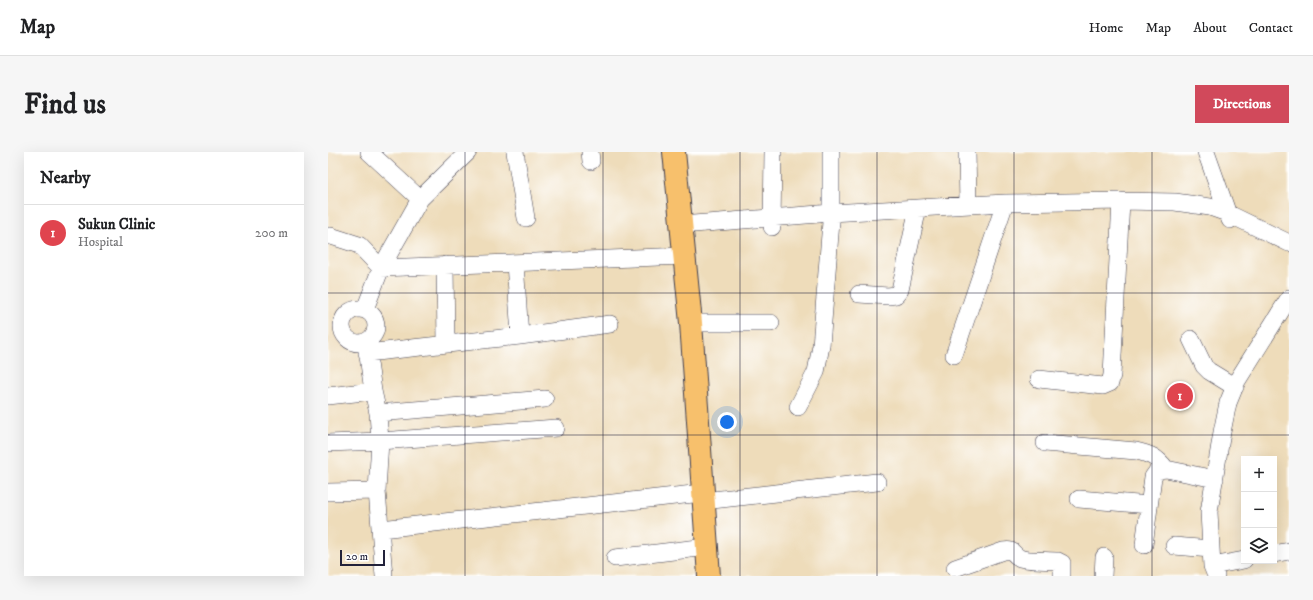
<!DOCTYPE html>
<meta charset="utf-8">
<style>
:root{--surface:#fff;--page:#f6f6f6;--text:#202124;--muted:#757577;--line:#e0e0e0;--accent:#d1495b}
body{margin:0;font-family:"IM FELL DW Pica",serif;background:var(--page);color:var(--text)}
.controls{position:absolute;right:12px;bottom:12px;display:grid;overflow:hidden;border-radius:0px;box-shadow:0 4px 16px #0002}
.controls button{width:36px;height:36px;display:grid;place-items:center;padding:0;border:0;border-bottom:1px solid var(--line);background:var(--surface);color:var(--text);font:20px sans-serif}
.scale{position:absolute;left:12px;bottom:10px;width:45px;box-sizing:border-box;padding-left:4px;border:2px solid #22223b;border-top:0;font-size:11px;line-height:14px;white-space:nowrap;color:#22223b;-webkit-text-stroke:3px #fff;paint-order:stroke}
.you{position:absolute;left:399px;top:270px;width:14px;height:14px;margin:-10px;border:3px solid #fff;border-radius:50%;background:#1a73e8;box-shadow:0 0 0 6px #1a73e833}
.badge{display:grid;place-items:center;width:26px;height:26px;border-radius:50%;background:var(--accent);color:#fff;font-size:13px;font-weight:700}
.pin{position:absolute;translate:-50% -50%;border:2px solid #fff;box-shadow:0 1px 4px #0006}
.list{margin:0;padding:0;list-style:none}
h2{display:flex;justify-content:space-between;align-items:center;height:52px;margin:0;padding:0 16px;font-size:17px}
h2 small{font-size:13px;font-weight:400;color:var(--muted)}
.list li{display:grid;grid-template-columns:26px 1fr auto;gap:12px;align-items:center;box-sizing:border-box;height:56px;padding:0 16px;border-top:1px solid var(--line)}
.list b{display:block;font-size:15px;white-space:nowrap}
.list p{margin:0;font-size:13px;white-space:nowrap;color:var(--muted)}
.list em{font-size:13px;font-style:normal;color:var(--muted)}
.icon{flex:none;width:22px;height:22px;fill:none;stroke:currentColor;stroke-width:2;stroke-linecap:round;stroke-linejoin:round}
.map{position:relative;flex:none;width:961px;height:424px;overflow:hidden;border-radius:0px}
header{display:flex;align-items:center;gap:24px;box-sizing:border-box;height:56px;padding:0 20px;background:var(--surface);border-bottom:1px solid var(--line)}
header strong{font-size:19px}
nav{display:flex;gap:22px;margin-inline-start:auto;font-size:14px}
.intro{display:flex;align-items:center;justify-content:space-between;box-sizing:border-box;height:96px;padding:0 24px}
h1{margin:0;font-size:28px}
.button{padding:10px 18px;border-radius:0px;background:var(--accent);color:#fff;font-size:14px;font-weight:700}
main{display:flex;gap:24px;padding:0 24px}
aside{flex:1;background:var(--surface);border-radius:0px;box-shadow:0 4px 16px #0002}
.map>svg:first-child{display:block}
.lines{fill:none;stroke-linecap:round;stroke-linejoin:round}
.minor-casing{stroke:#413e4e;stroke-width:18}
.major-casing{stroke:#413e4e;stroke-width:24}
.minor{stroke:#fff;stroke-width:17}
.major{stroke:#f7c06c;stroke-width:22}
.grid{fill:none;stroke:#22223b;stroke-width:1;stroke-opacity:0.55}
</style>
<header>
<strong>Map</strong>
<nav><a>Home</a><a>Map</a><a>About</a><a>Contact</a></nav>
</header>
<div class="intro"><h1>Find us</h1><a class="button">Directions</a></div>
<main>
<aside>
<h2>Nearby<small></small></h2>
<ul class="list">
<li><span class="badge" style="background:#e0444e">1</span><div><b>Sukun Clinic</b><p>Hospital</p></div><em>200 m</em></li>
</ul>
</aside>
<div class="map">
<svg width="961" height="424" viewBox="0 0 961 424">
<rect width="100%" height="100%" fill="#fff"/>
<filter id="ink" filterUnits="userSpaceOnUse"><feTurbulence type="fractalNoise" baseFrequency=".025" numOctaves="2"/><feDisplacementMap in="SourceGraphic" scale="8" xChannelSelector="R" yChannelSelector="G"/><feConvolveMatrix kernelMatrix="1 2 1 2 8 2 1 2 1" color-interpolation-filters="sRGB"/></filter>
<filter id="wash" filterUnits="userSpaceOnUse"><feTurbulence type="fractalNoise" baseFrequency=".012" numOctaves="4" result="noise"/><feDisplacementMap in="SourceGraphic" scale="16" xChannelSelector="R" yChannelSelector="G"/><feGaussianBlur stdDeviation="0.9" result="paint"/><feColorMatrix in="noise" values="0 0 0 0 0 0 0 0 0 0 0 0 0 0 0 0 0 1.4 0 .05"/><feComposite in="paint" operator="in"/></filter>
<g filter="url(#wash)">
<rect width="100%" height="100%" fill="#eedcba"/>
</g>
<g filter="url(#ink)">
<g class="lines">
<g class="minor-casing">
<path id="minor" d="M 41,0 L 92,47
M 187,0 L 198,66
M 262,0 L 263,9
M 639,0 L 640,53
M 878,0 L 902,68
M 353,73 L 503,61 L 677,51 L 793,49 L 847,50 L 882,55 L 899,61 L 961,91
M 444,75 L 445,0
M 0,84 L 3,84 L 31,93 L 53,116 L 356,104
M 187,111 L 192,184
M 117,113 L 118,192
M 531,142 L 560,144 L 568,143 L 572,138 L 590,56
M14 174a17 17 0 1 1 34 0a17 17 0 1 1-34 0Z
M 37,157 L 53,116 L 92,47 L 140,0
M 363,171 L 443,171
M 863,187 L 876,214 L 881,219 L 907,235
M 38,190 L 45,239 L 50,261 L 52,289 L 49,339 L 56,424
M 39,201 L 192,184 L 282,172
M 626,203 L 677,51
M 711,227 L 775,234 L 782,231 L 784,223 L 793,49
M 0,244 L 45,239
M 470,255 L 488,220 L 493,194 L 503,70 L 503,0
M 50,261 L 217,247
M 0,291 L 52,289 L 228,276
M 717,291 L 808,299 C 822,302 829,305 838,317
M 0,340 L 49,339
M 751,347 L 821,353
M 375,349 L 549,330
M 53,377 L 374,341
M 816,393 L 825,325 L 830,318 L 838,317 L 887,327
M 846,394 L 883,397
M 946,402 L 961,399
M 287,406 L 379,395
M 884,414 L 916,408
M 627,416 L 675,399 C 688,397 683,402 692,406 C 698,409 721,408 730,409 L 734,411 L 734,424
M 775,424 L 776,405
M 888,424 L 884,414 L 881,360 L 894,280 L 900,251 L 909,229 L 961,146"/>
</g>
<g class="major-casing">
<path id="major" d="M 346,0 L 363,171 L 381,424"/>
</g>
<use href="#minor" class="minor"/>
<use href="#major" class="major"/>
</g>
</g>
<path class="grid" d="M 137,0 L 137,424M 275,0 L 275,424M 412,0 L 412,424M 549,0 L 549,424M 686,0 L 686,424M 824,0 L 824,424M 0,141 L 961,141M 0,283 L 961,283"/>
</svg>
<div class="controls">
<button>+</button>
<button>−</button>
<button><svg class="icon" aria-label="layers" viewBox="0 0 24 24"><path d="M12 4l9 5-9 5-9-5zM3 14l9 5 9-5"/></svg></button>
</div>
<div class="scale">20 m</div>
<div class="you"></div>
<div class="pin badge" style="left:852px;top:244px;background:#e0444e">1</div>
</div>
</main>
